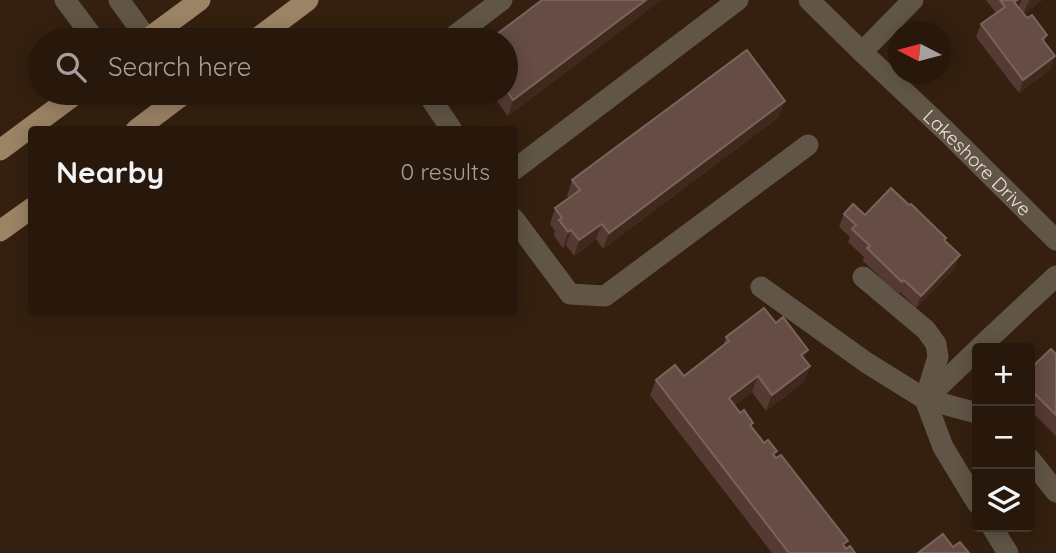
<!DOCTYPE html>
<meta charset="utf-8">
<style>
:root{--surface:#28180b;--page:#302114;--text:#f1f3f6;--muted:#a5a09d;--line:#44372c}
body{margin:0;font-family:Quicksand,sans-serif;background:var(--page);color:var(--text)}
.controls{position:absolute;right:21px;bottom:21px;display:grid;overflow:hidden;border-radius:7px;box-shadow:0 4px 18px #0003}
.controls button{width:63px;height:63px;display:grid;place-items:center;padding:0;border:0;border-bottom:2px solid var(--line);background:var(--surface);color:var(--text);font:35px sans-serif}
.compass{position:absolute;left:888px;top:21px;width:63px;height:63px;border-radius:50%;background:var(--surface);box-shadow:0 4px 18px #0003;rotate:276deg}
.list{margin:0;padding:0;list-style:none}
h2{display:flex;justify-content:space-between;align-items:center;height:91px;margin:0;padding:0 28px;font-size:30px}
h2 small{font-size:23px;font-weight:400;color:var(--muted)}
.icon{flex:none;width:38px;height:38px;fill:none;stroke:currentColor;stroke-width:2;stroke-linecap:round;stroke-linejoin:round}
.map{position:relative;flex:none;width:1056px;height:553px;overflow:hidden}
.search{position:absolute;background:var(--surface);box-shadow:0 4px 18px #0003;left:28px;top:28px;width:490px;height:77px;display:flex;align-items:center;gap:18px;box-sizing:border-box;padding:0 24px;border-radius:38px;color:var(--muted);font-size:26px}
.panel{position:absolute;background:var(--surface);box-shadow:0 4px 18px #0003;left:28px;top:126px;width:490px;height:189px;border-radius:7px}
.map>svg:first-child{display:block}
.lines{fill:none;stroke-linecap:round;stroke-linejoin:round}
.minor{stroke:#605546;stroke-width:21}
.major{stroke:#9b8365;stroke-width:21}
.wall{fill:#553a33}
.shaded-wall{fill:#41281d}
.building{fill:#654c45;stroke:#7b635c;stroke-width:2}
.labels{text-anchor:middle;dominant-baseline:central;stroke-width:6;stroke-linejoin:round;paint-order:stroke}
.street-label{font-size:19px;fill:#f0e1d6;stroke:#160c06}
</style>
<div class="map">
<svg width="1056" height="553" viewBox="0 0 1056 553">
<rect width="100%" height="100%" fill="#35200f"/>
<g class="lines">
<g class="minor">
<path d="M 65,0 L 95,40"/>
<path d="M 119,0 L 148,40"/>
<path id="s1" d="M 809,0 L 862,52 L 946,131 L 1056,240"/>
<path d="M 449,40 L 502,0"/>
<path d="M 862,52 L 913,0"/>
<path d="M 153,93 L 170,104"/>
<path d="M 427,93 L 452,130"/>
<path d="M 514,170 L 738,0"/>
<path d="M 514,219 L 570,294 L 605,296 L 808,145"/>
<path d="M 863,277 L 926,330 L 936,344 L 938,357 L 925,399 L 943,447 L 977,503"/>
<path d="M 761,287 L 867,363 L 925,399 L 977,413"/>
<path d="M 979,348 L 1056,276"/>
<path d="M 927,398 L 977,350"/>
<path d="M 1030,459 L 1056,492"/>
<path d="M 992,527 L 1008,553"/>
</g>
<path class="major" d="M 146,40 L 200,0
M 255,40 L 308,0
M 136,130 L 185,93
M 0,150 L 77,93
M 0,231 L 32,208"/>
</g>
<path class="wall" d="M 542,0 L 661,0 L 508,116 L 491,93 L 506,93 L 506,40 Z
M 986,0 L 1042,0 L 1024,14 L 1027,18 L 1047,35 L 1044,42 L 1051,69 L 1019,93 L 976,37 L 981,24 L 996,13 Z
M 779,117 L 603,249 L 596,239 L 574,256 L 566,245 L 563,248 L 554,236 L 555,231 L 550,224 L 555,208 L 569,199 L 567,196 L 572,180 Z
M 909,205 L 946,238 L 945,241 L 955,268 L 916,308 L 900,292 L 898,294 L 863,261 L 864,257 L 848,242 L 850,237 L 839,227 L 844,214 L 865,215 Z
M 726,337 L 804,359 L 810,366 L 804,382 L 766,411 L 752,392 L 735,405 L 740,413 L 753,423 L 751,427 L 845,548 L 855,553 L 772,553 L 650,395 L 656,380 L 684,376 L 723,346 Z
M 1056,354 L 1056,436 L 1030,410 L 1030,369 Z"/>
<path class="shaded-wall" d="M 646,0 L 661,0 L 508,116 L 513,100 Z
M 1017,0 L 1022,0 L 1018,8 L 1014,2 Z
M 1030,0 L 1042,0 L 1023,15 L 1028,2 Z
M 1055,56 L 1051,69 L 1019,93 L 1023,80 Z
M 785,101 L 779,117 L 603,249 L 609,233 Z
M 602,224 L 596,239 L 574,256 L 579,240 Z
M 571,230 L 566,245 L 563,248 L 568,232 Z
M 960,255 L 955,268 L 916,308 L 921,296 Z
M 808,350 L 802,365 L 801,355 Z
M 810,366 L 804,382 L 766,411 L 772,395 Z
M 758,376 L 752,392 L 723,414 L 729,398 Z"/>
<path class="building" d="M 542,0 L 646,0 L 513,100 L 506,90 L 506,40 L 489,40 Z
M 1000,0 L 1017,0 L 1014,2 L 1027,18 L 1032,15 L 1047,35 L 1042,39 L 1055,56 L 1023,80 L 981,24 L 1005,7 Z
M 747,50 L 785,101 L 609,233 L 602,224 L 579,240 L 571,230 L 568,232 L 559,220 L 562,218 L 555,208 L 580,190 L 572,180 Z
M 891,188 L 909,205 L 911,204 L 946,238 L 944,240 L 960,255 L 921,296 L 904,280 L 902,282 L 867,248 L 870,246 L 852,229 L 856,225 L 844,214 L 853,204 L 865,215 Z
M 764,308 L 776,323 L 783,317 L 808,350 L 801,355 L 810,366 L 772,395 L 758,376 L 729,398 L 740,413 L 744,410 L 753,423 L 750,425 L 764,443 L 768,440 L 777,451 L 773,454 L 776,458 L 781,455 L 848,541 L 843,544 L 846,549 L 850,546 L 855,553 L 789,553 L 656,380 L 675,365 L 684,376 L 729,341 L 726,337 Z
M 1051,349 L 1056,354 L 1056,415 L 1030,389 L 1030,369 Z
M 943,534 L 953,547 L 960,542 L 969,553 L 918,553 Z"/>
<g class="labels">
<g class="street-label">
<text stroke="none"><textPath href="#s1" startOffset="234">Lakeshore Drive</textPath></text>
</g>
</g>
</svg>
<div class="controls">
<button>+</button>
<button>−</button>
<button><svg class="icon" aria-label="layers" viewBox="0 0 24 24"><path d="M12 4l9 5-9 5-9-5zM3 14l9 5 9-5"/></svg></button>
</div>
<svg class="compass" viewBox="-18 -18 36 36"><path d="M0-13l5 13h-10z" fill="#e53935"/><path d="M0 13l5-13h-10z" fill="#a5a09d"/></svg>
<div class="search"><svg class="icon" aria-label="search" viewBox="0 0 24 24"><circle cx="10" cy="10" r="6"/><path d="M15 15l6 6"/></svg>Search here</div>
<section class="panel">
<h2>Nearby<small>0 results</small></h2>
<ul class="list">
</ul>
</section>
</div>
